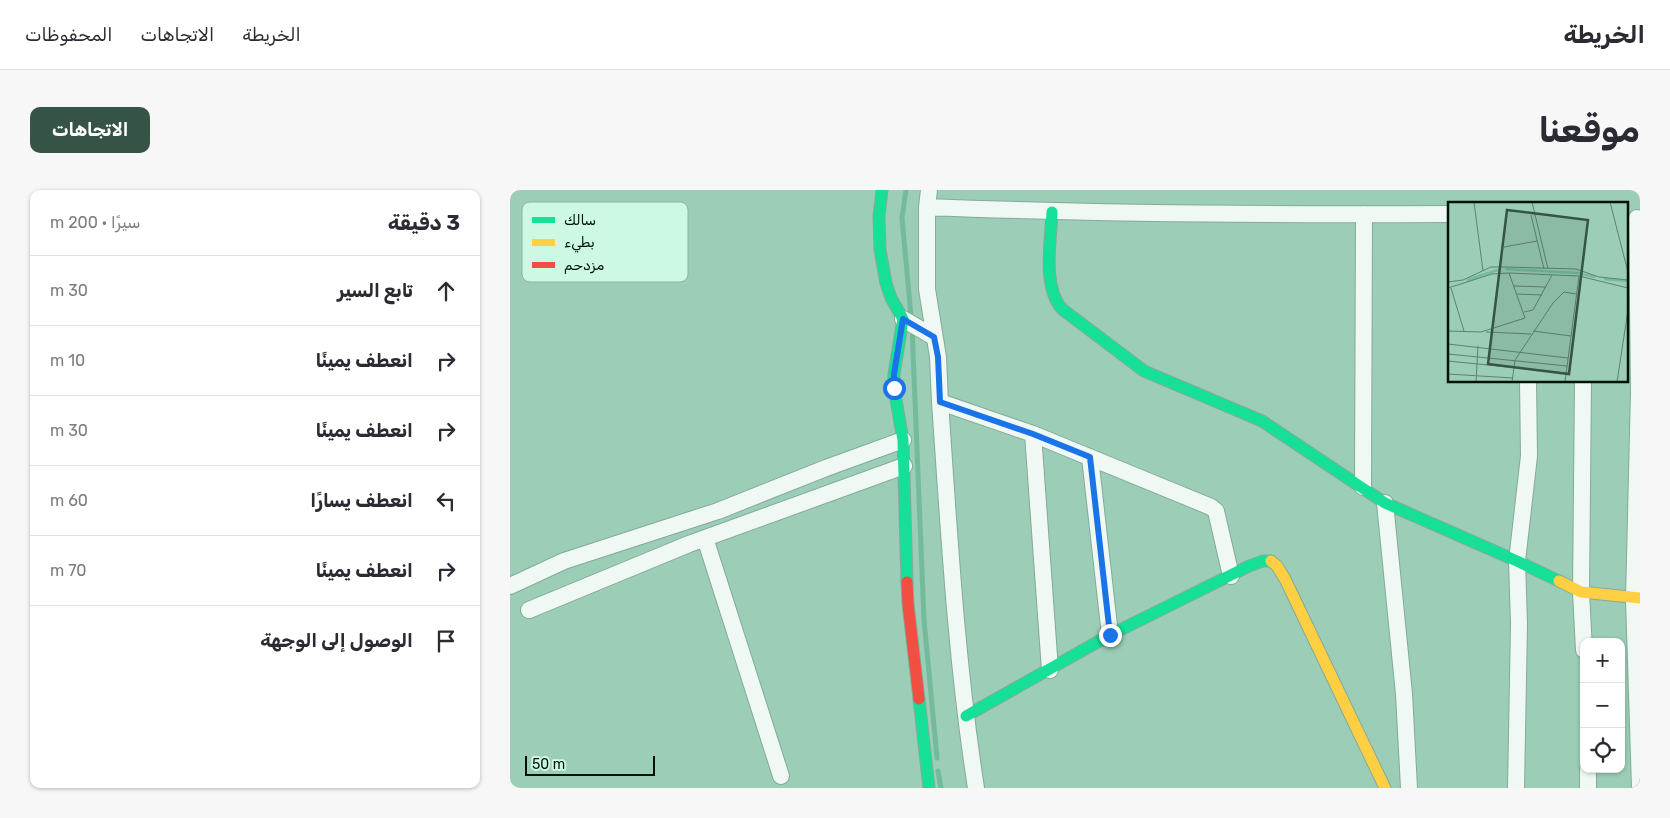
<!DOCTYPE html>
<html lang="ar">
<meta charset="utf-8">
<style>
:root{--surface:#fff;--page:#f7f7f7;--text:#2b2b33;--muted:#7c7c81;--line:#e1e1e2;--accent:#365446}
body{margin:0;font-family:Rubik,Vazirmatn,sans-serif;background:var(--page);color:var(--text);direction:rtl}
.controls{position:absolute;right:15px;bottom:15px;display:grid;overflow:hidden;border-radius:10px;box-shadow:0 1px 4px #0004}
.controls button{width:45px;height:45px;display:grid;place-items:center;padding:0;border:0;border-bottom:1px solid var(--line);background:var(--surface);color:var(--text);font:25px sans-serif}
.scale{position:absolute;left:15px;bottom:12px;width:130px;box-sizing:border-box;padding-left:5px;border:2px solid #001309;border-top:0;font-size:14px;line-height:18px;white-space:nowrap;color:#001309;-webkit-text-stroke:4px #cdf8e3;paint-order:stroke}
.stop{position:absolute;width:15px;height:15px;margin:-11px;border:4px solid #1a73e8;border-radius:50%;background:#fff}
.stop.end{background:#1a73e8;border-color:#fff;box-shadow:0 1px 5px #0008}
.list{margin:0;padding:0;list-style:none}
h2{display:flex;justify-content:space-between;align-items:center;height:65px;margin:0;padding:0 20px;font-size:21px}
h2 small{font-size:16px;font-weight:400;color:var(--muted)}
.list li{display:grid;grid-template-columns:32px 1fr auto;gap:15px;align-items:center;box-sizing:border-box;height:70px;padding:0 20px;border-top:1px solid var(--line)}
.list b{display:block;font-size:19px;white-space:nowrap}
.list em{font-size:16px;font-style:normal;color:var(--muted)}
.icon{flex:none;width:28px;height:28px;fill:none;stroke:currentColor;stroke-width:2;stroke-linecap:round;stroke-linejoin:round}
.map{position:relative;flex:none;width:1130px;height:598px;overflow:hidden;direction:ltr;border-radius:10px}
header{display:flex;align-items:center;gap:30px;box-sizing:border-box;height:70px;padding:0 25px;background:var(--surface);border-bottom:1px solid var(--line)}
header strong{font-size:24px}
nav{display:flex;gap:28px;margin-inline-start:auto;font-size:18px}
.intro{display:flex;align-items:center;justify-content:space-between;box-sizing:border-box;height:120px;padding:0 30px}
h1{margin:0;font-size:35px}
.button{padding:12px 22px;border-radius:10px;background:var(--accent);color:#fff;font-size:18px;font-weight:700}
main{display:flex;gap:30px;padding:0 30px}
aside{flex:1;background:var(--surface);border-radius:10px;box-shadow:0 1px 4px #0004}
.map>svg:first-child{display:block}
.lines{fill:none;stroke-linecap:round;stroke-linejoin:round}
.stream{stroke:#74bb9c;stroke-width:5}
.street-casing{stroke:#83ab9a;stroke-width:18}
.fast-casing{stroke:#83ab9a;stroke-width:13}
.slow-casing{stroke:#83ab9a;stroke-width:13}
.jam-casing{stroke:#83ab9a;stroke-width:13}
.street{stroke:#f0f8f4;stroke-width:16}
.fast{stroke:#16e098;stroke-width:11}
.slow{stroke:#ffcf43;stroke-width:11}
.jam{stroke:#f24e42;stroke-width:11}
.route{stroke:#1a73e8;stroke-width:6}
.inset-river{fill:none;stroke:#74bb9c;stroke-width:2.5}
.inset-road{fill:none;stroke:#5d8371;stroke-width:1}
.view{fill:#365446;fill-opacity:0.15;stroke:#365446;stroke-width:2.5}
.inset-edge{fill:none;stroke:#001309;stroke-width:2.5}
.key{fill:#cdf8e3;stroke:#90b3a2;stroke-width:1}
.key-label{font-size:14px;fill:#001309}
</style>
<header>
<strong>الخريطة</strong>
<nav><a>الخريطة</a><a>الاتجاهات</a><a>المحفوظات</a></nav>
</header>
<div class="intro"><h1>موقعنا</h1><a class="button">الاتجاهات</a></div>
<main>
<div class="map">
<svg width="1130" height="598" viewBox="0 0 1130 598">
<rect width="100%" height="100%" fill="#9bcdb7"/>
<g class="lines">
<path class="stream" d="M 396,0 L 392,28 L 401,126
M 402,137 L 414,430 L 427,568
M 428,581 L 431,598"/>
<g class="street-casing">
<path id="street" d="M 419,0 L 417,17 L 417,99 L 428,167 L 430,212 C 439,341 446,470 466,598
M 417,17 C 591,24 765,25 939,24
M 1127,28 L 1129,201 L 1124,409 L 1130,598
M 393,129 L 424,147
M 1073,191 L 1071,402 L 1074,460
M 430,212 L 523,244 L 701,317 L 706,321 L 721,386
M 523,244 L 540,480
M 580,267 L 600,445
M 853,297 L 854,24
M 875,313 L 894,504 L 899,598
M 195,348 L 271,586
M 0,396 L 54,371 L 208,321 L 316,278 L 393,250
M 19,420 L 179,354 L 394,276
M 1078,579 L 1078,598
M 1006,598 L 1009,434 L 1007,371 L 1019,266 L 1018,191"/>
</g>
<g class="fast-casing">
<path id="fast" d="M 372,0 L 369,26 L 370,60 L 376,93 L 381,108 L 393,129 L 384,184 L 384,198 L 393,250 L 397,392
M 542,22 C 541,51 532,96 552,119 L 634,181 L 752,231 L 875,313 L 1007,371 L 1049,391
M 409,509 L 419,598
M 456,526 L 600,445 L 739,376 L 753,371 L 761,371"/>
</g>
<g class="slow-casing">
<path id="slow" d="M 761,371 L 767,376 L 775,389 L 875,598
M 1049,391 L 1071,402 L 1130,408"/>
</g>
<g class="jam-casing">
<path id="jam" d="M 397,392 L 398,414 L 409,509"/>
</g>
<use href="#street" class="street"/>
<use href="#fast" class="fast"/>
<use href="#slow" class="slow"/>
<use href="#jam" class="jam"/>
</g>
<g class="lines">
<path class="route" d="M 384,198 L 384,184 L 393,129 L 424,147 L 428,167 L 430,212 L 523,244 L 580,267 L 600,445"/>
</g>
<g transform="translate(938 12)">
<rect width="180" height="180" fill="#9bcdb7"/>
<path class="inset-river" d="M 57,67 L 130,71 L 147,75M 156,77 L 179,79M 19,78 L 53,67"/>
<path class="inset-road" d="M 26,0 L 35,69M 84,0 L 100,67M 162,0 L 180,70M 83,13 L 96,67M 56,45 L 89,39M 0,80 L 15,78 L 43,65 L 56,65 L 128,67 L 151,75 L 180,78M 66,84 L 98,85M 0,86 L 44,72 L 61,71 L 131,74 L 180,86M 3,86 L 16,129M 69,92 L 94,93M 76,110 L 85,108 L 104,73M 0,129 L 33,130 L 77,116 L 61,71M 85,129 L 123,134M 38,130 L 83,132M 0,142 L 120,156M 0,152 L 119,164M 0,159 L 118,171M 0,172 L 65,176M 28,180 L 30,144M 64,180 L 67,158 L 105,101 L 116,90 L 128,92M 117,180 L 131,74M 169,180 L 180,108"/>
<path class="view" d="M 59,8 L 140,18 L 121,172 L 40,162 Z"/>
<rect width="180" height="180" class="inset-edge"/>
</g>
<rect x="12" y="12" width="166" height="80" rx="8" class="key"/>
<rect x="22" y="27" width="23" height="6" fill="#16e098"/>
<rect x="22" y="49" width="23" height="7" fill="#ffcf43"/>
<rect x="22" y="72" width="23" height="6" fill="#f24e42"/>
<g class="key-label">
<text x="54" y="35">سالك</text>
<text x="54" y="57">بطيء</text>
<text x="54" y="80">مزدحم</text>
</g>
</svg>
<div class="controls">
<button>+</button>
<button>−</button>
<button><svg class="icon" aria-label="locate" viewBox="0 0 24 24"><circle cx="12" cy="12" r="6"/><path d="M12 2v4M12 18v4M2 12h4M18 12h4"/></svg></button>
</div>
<div class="scale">50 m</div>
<div class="stop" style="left:384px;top:198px"></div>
<div class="stop end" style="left:600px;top:445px"></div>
</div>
<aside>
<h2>3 دقيقة<small>سيرًا · 200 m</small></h2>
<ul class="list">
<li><svg class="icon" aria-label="ahead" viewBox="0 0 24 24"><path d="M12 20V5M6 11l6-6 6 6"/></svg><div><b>تابع السير</b></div><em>30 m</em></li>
<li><svg class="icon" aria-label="right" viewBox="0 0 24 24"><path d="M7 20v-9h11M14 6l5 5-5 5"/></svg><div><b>انعطف يمينًا</b></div><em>10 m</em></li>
<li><svg class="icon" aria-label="right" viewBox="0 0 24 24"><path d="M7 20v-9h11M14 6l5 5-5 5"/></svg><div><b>انعطف يمينًا</b></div><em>30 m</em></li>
<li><svg class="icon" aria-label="left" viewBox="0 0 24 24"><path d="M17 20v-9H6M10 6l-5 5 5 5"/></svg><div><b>انعطف يسارًا</b></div><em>60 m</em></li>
<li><svg class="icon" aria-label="right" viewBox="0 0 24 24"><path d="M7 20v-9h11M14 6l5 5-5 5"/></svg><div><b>انعطف يمينًا</b></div><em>70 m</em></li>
<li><svg class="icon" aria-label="arrive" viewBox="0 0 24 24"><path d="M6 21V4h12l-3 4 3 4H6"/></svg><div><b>الوصول إلى الوجهة</b></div></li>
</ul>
</aside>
</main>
